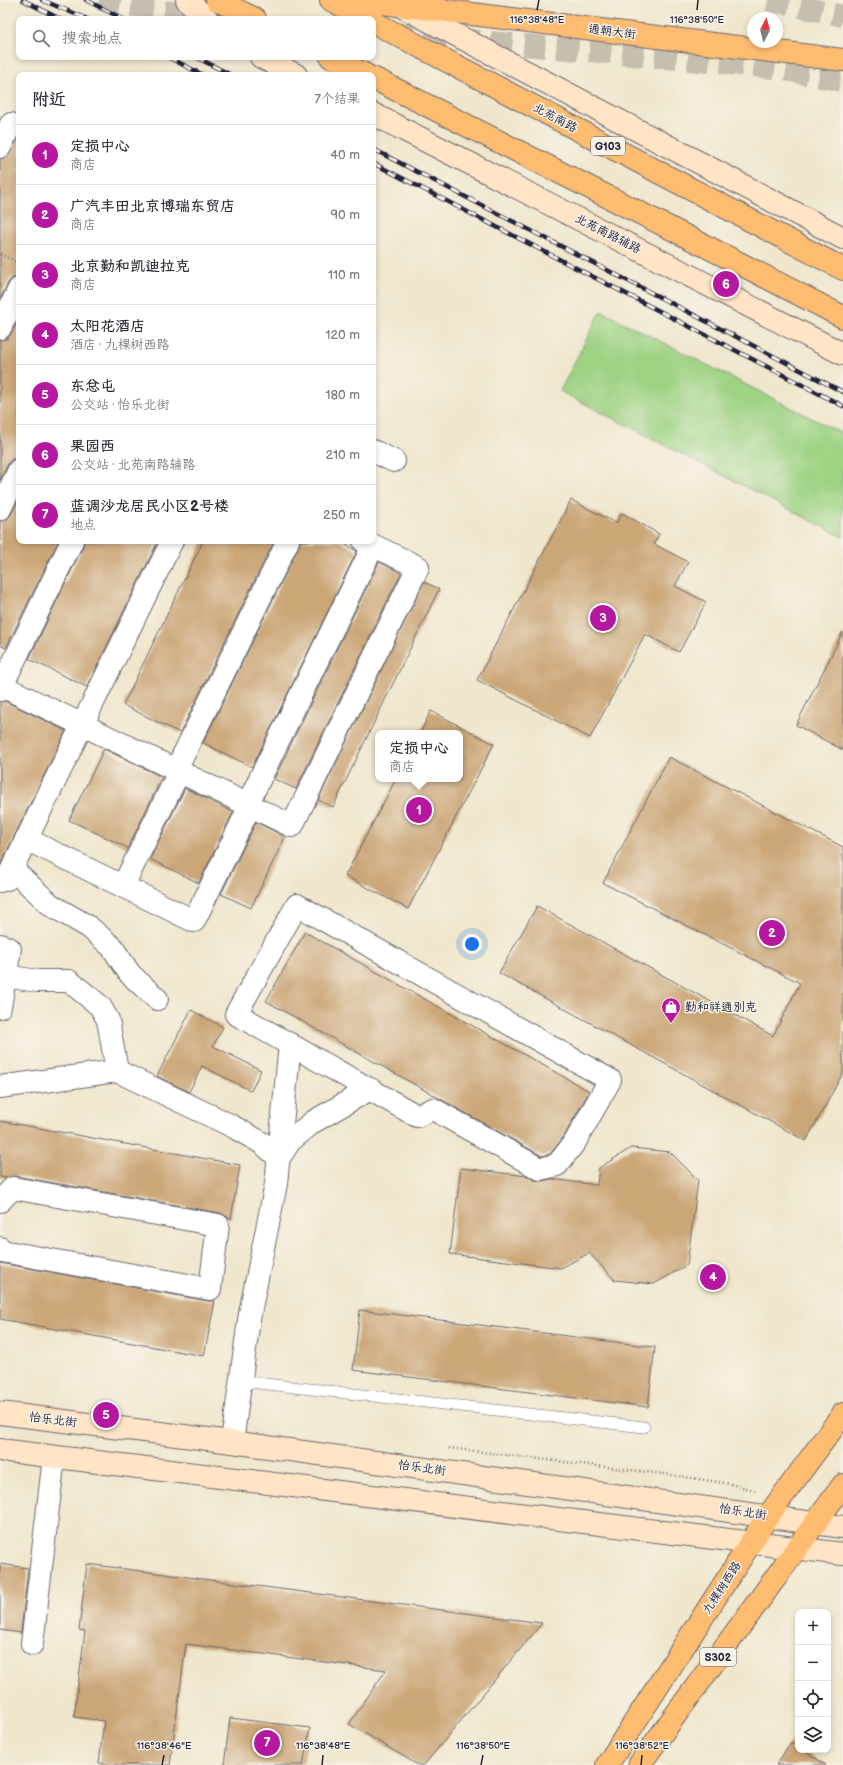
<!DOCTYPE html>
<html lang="zh">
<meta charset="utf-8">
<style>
:root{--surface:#fff;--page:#f7f7f7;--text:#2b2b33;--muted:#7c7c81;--line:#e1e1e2;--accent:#b5179e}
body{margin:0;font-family:"Balsamiq Sans","LXGW WenKai TC",sans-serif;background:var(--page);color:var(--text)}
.controls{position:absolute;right:12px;bottom:12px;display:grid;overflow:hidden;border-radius:8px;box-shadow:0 2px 6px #0003}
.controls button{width:36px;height:36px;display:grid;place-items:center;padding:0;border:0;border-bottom:1px solid var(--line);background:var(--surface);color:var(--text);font:20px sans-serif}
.compass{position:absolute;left:747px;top:12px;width:36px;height:36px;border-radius:50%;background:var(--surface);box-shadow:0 2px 6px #0003;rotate:7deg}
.you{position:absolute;left:472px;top:944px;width:14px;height:14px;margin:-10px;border:3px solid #fff;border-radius:50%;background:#1a73e8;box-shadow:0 0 0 6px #1a73e833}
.badge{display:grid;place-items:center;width:26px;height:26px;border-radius:50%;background:var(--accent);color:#fff;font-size:13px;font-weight:700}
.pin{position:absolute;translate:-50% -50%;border:2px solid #fff;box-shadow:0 1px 4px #0006}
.popup{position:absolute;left:375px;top:730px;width:88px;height:52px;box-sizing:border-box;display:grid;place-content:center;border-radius:8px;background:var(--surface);filter:drop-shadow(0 1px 3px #0005);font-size:13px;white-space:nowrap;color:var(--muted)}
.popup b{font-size:15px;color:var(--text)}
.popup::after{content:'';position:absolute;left:50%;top:100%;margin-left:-8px;border:8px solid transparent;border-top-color:var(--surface)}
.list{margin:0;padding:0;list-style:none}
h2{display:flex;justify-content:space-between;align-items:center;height:52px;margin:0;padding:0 16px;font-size:17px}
h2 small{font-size:13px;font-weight:400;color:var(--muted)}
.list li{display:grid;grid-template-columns:26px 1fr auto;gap:12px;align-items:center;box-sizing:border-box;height:60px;padding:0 16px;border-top:1px solid var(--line)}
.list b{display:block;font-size:15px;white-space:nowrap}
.list p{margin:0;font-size:13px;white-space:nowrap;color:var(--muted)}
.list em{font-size:13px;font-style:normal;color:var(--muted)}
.icon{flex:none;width:22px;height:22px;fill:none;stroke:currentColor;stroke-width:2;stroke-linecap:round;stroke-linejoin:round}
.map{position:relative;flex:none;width:843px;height:1765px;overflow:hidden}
.search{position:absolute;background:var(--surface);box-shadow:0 2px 6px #0003;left:16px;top:16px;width:360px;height:44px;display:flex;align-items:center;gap:10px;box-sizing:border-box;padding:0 14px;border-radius:8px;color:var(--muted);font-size:15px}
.panel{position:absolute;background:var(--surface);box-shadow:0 2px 6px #0003;left:16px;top:72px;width:360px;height:472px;border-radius:8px}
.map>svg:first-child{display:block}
.green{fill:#9ed384;stroke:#607a60}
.building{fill:#cba677}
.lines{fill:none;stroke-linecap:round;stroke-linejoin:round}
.highway-tunnel{stroke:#c6bfaf;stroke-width:22;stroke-dasharray:22 11;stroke-linecap:butt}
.lane-casing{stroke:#6a676e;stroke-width:12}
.street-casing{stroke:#6a676e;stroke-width:24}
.secondary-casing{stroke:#6a676e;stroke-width:24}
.primary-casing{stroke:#6a676e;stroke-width:24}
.highway-casing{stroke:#6a676e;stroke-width:24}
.path{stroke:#6a676e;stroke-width:2.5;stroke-dasharray:1 3;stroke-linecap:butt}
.lane{stroke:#fff;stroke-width:11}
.street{stroke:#fff;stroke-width:22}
.secondary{stroke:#ffe4c6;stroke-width:22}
.primary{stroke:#febc70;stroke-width:22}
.highway{stroke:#febc70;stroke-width:22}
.rail-casing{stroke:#22223b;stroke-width:4.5}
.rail{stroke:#f7f3e8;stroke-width:3;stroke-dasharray:9;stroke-linecap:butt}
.ticks{fill:none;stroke:#22223b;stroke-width:1.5}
.labels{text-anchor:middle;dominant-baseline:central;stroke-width:3;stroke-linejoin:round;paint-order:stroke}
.shield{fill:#f7f3e8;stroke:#62616f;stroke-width:1}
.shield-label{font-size:11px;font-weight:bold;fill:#22223b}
.street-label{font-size:12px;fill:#22223b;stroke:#f7f3e8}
.poi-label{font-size:12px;fill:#22223b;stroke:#f7f3e8;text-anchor:start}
.ticks-label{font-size:10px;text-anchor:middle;fill:#22223b;stroke:#f7f3e8;stroke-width:3;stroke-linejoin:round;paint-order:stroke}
</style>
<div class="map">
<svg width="843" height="1765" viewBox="0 0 843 1765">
<rect width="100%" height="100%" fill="#f7f3e8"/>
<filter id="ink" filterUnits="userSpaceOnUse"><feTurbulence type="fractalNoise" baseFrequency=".025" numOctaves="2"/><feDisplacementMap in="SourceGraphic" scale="8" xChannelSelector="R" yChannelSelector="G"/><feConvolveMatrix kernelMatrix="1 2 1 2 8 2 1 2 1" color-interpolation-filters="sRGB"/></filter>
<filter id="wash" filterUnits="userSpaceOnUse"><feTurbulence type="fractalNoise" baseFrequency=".012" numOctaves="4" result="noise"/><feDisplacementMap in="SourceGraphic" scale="16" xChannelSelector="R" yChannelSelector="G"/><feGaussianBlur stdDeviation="0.9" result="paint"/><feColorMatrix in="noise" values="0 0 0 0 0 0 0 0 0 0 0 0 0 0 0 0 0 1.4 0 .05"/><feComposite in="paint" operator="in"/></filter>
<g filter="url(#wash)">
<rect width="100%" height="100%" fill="#efe6cc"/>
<path class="green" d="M 601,311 L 843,434 L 843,537 L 560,391 Z"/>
<g id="blocks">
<path class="building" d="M 18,139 L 19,140 L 19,277 L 12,278 L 8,283 L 0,299 L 0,159 L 7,157 Z
M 19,318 L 19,458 L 12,459 L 8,464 L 0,480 L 0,340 L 7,339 L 11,334 Z
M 19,499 L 19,541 L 58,541 L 6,648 L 0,645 L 0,521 L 7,520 L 11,515 Z
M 571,500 L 616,523 L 622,513 L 659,534 L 654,544 L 688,562 L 675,586 L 706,602 L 679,652 L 645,634 L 590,738 L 477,680 Z
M 84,541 L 158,541 L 87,687 L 29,659 L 83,546 Z
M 203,541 L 274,541 L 180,733 L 123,705 Z
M 300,541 L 339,541 L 357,551 L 252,767 L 203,743 L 299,546 Z
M 379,562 L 401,573 L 296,789 L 274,779 Z
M 424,582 L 439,589 L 333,807 L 318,800 Z
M 843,632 L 843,750 L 796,725 Z
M 5,701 L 66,731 L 0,865 L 0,702 Z
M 431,711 L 494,744 L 408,909 L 345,876 L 396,779 L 460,779 L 460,733 L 420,733 Z
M 104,749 L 162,777 L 128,848 L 69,820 Z
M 669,757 L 843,847 L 843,1073 L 806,1141 L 499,973 L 537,906 L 773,1036 L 800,983 L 603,883 Z
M 185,788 L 233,812 L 199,883 L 150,859 Z
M 256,822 L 285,837 L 251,908 L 221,894 Z
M 305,932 L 589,1091 L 565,1135 L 550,1154 L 542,1156 L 266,1001 Z
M 191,1010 L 223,1027 L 213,1046 L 261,1070 L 251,1091 L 202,1066 L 189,1092 L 157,1076 Z
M 0,1121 L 240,1165 L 231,1219 L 220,1213 L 15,1176 L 6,1178 L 0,1177 Z
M 631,1148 L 670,1152 L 698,1180 L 687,1265 L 654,1284 L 615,1280 L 589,1253 L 561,1268 L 450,1254 L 461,1168 L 527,1176 L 534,1180 L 542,1181 L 551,1179 L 597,1185 L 599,1168 Z
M 0,1263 L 208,1301 L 215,1301 L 204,1356 L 0,1319 Z
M 360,1310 L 655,1347 L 648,1407 L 353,1370 Z
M 0,1564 L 28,1568 L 21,1633 L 0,1630 Z
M 87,1564 L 542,1623 L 424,1765 L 418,1765 L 349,1724 L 386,1670 L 186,1644 L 170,1765 L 113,1765 L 99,1763 L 104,1721 L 74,1717 L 85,1631 L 79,1630 Z
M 230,1718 L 310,1728 L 303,1765 L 224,1765 Z
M 791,1742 L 798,1747 L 798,1750 L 803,1750 L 826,1765 L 776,1765 Z"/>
</g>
</g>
<g filter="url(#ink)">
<use href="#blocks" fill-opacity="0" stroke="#6a676e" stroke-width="1"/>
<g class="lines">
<path class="highway-tunnel" d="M 99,0 L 171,12 L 242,19
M 768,0 L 843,16
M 392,33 L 774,68 L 843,81"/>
<g class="lane-casing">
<path id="lane" d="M 240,1381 L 644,1427"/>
</g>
<g class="street-casing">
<path id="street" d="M 0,147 L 11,124
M 0,328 L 19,289
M 373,451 L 394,461
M 0,509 L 19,470
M 0,685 L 292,826 L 418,567 L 364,541
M 0,690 L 72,541
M 176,770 L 288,541
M 247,805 L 373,546
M 26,839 L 194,921 L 250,806
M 12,869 L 51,905 L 89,927 L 112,947 L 130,974 L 157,999
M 0,881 L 7,879 L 172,541
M 123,886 L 179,772
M 297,905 L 610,1080 L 575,1142 L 557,1165 L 540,1169 L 433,1109 L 417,1116 L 236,1014 Z
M 0,945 L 10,949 L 0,1007
M 5,976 L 38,981 L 69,981 L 100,1006 L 108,1020 L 117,1071
M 0,1087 L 117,1071 L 230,1125 L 262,1143 L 279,1158
M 279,1158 L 290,1141 L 313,1122 L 370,1089
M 0,1201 L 13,1188 L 218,1225 L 210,1289 L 2,1251 L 0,1248
M 232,1442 L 250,1313 L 276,1184 L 290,1044
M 32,1644 L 54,1457"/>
</g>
<g class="secondary-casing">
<path id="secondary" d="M 187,0 L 207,19
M 399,5 L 843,238
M 261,57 L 296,75
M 373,114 L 843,354
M 0,1413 L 232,1442 L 843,1527
M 0,1450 L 843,1554"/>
</g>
<g class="primary-casing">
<path id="primary" d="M 358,0 L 843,60
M 607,1765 L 768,1516 L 843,1414
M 639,1765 L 843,1485"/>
</g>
<g class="highway-casing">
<path id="highway" d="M 217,0 L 255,19
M 331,0 L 367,19
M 373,22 L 843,269
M 331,57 L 366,75
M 373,78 L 735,261 L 843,317"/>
</g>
<path class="path" d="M 0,254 L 19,263
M 449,1448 L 672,1475 L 731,1484 L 757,1491"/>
<use href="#lane" class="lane"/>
<use href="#street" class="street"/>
<use href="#secondary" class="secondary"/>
<use href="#primary" class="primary"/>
<use href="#highway" class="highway"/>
<g class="rail-casing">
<path id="rail" d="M 23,0 L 60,19
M 42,0 L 87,19
M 86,0 L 123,19
M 168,57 L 203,75
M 196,57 L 231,75
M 373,149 L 843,392
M 373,163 L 843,406"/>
</g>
<use href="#rail" class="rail"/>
</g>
</g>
<path class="ticks" d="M 537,10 L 539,0M 697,10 L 698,0M 162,1765 L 164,1755M 322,1765 L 323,1755M 481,1765 L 483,1755M 641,1765 L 642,1755"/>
<defs>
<g id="shop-pin" transform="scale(1)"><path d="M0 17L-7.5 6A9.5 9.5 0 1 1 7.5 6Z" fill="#b5179e" stroke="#f7f3e8"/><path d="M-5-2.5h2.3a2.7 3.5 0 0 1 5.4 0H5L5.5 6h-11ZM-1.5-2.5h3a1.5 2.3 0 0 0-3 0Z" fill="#fff"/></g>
</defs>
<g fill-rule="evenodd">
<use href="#shop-pin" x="671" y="1007"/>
</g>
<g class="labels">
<g class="shield">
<rect x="591" y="137" width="34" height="18" rx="3"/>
<rect x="700" y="1648" width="36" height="18" rx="3"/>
</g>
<g class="shield-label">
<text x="608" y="146">G103</text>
<text x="718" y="1657">S302</text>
</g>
<g class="street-label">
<text transform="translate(612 32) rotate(7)">通朝大街</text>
<text transform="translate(555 118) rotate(28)">北苑南路</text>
<text transform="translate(608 234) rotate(27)">北苑南路辅路</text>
<text transform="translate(53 1420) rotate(7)">怡乐北街</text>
<text transform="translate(422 1468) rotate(8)">怡乐北街</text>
<text transform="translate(743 1512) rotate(9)">怡乐北街</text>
<text transform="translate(722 1588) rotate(-57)">九棵树西路</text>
</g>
<g class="poi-label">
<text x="685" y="1007">勤和祥通别克</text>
</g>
</g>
<g class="ticks-label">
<text x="537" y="23">116°38'48"E</text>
<text x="697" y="23">116°38'50"E</text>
<text x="164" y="1749">116°38'46"E</text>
<text x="323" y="1749">116°38'48"E</text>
<text x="483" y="1749">116°38'50"E</text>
<text x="642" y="1749">116°38'52"E</text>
</g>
</svg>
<div class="controls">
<button>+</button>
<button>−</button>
<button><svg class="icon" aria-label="locate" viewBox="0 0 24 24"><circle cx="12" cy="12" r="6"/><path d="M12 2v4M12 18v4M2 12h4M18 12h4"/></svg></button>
<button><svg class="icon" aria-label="layers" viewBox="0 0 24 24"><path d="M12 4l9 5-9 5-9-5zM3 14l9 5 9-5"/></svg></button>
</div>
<svg class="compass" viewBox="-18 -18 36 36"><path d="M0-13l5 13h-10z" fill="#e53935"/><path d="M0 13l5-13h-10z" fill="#7c7c81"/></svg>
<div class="you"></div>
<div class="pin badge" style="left:419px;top:810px">1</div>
<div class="popup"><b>定损中心</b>商店</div>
<div class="pin badge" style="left:772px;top:933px">2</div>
<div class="pin badge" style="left:603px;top:618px">3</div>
<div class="pin badge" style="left:713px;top:1277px">4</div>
<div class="pin badge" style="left:106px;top:1415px">5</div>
<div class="pin badge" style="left:726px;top:284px">6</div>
<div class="pin badge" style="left:267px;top:1743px">7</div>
<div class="search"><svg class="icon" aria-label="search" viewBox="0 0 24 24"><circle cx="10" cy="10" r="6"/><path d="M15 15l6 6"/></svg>搜索地点</div>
<section class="panel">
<h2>附近<small>7个结果</small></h2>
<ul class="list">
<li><span class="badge">1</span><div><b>定损中心</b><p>商店</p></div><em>40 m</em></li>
<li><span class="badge">2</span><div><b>广汽丰田北京博瑞东贸店</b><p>商店</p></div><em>90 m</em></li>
<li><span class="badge">3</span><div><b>北京勤和凯迪拉克</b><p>商店</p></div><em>110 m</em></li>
<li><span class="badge">4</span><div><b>太阳花酒店</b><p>酒店 · 九棵树西路</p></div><em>120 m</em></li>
<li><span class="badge">5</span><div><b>东总屯</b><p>公交站 · 怡乐北街</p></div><em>180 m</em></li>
<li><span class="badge">6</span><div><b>果园西</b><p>公交站 · 北苑南路辅路</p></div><em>210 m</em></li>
<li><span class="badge">7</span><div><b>蓝调沙龙居民小区2号楼</b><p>地点</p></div><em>250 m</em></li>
</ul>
</section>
</div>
